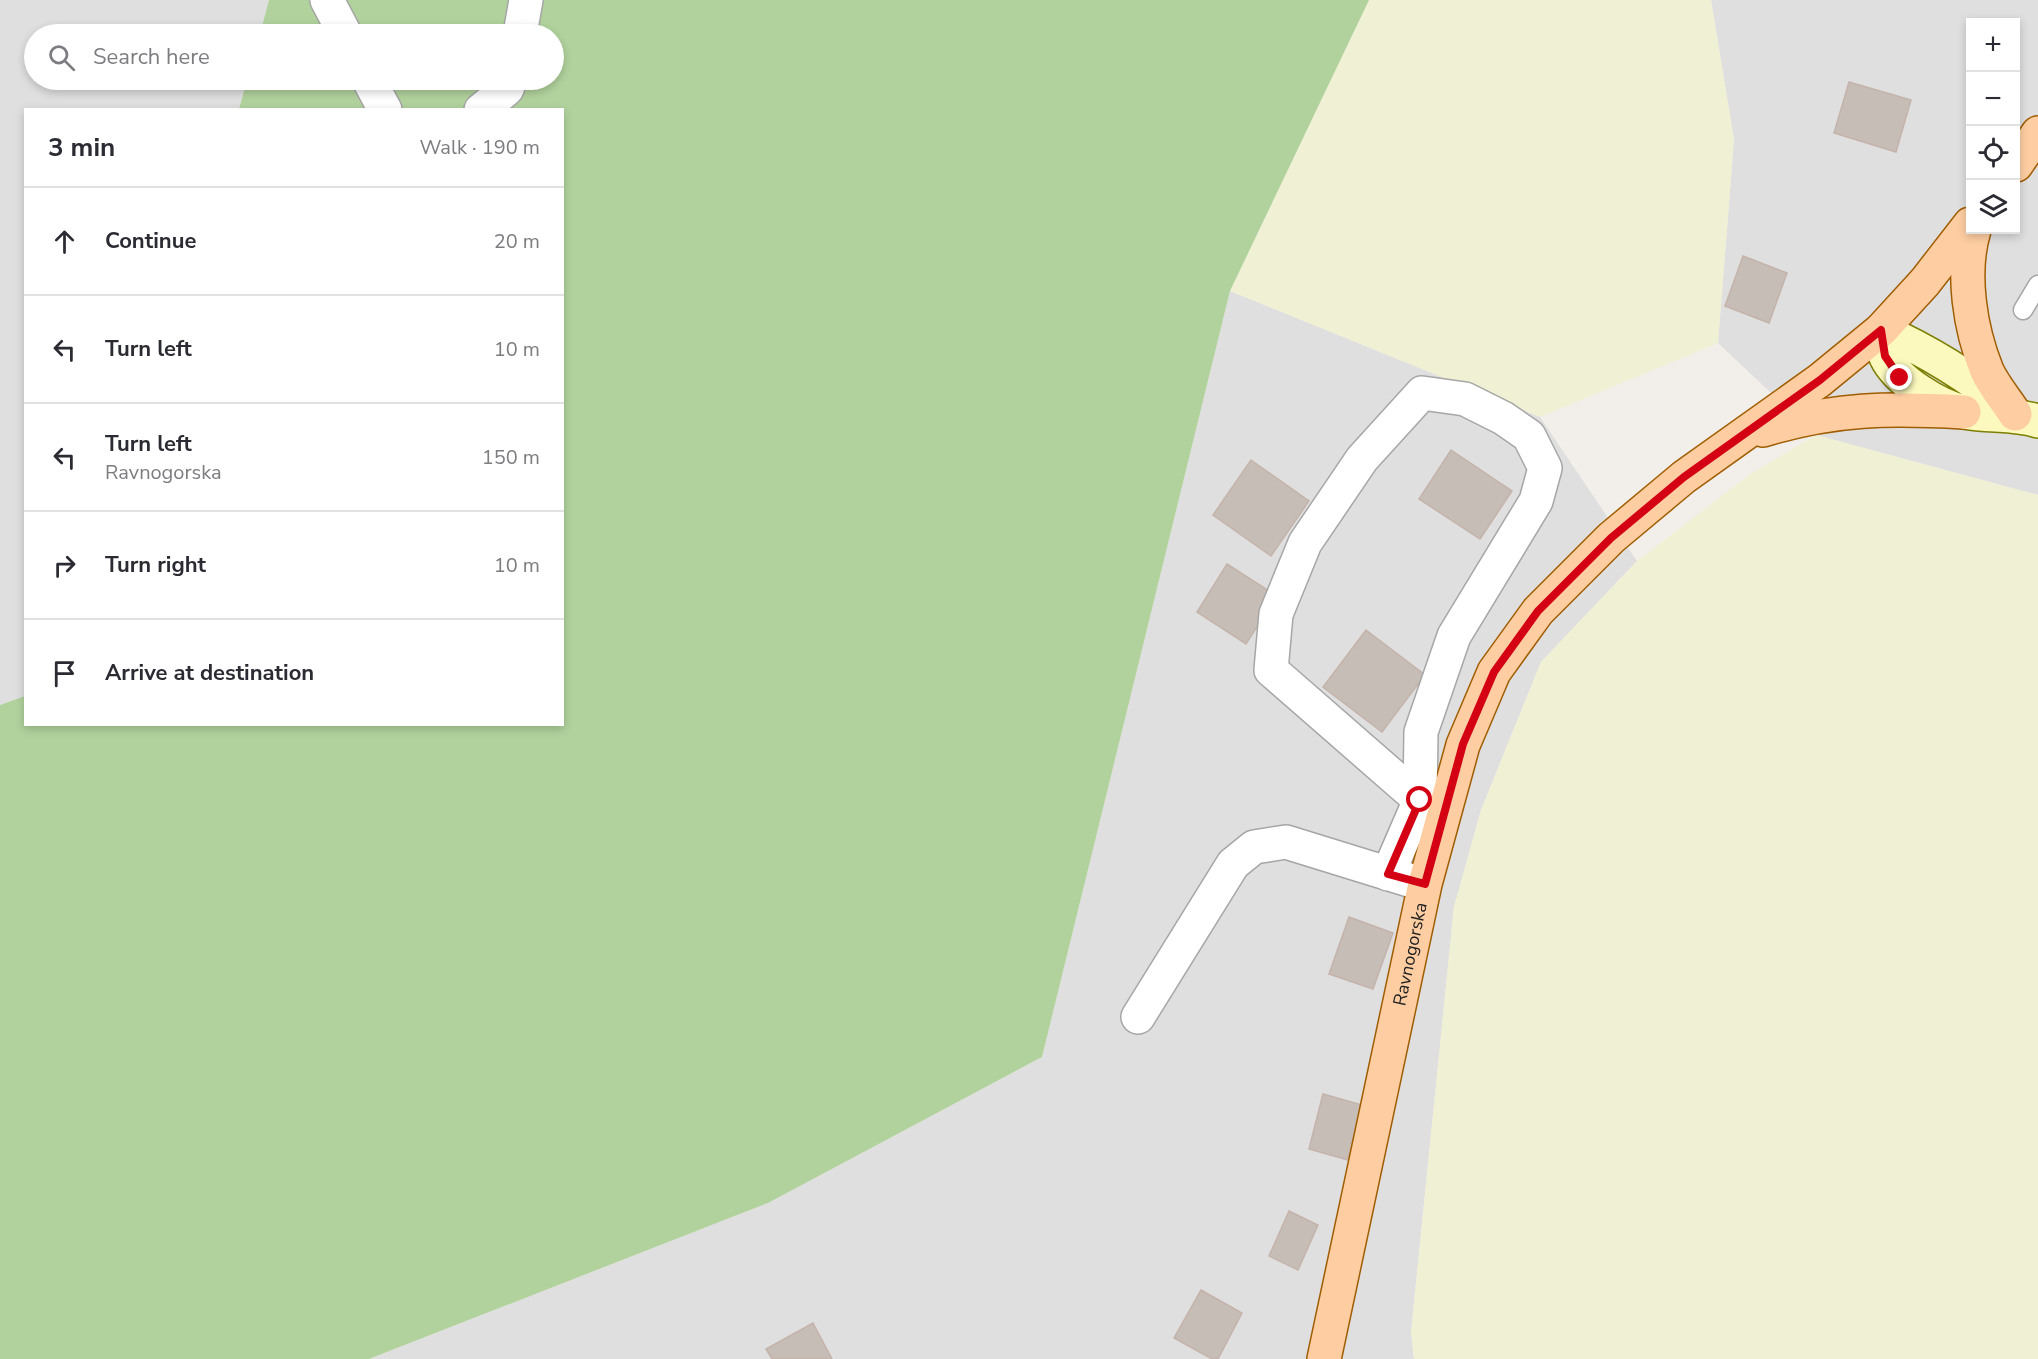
<!DOCTYPE html>
<meta charset="utf-8">
<style>
:root{--surface:#fff;--page:#f2f2f3;--text:#2b2b33;--muted:#7c7c81;--line:#e1e1e2}
body{margin:0;font-family:"Nunito Sans",sans-serif;background:var(--page);color:var(--text)}
.controls{position:absolute;right:18px;top:18px;display:grid;overflow:hidden;border-radius:0px;box-shadow:0 3px 9px #0003}
.controls button{width:54px;height:54px;display:grid;place-items:center;padding:0;border:0;border-bottom:2px solid var(--line);background:var(--surface);color:var(--text);font:30px sans-serif}
.stop{position:absolute;width:18px;height:18px;margin:-14px;border:4px solid #d40013;border-radius:50%;background:#fff}
.stop.end{background:#d40013;border-color:#fff;box-shadow:0 2px 6px #0008}
.list{margin:0;padding:0;list-style:none}
h2{display:flex;justify-content:space-between;align-items:center;height:78px;margin:0;padding:0 24px;font-size:26px}
h2 small{font-size:20px;font-weight:400;color:var(--muted)}
.list li{display:grid;grid-template-columns:39px 1fr auto;gap:18px;align-items:center;box-sizing:border-box;height:108px;padding:0 24px;border-top:2px solid var(--line)}
.list b{display:block;font-size:22px;white-space:nowrap}
.list p{margin:0;font-size:20px;white-space:nowrap;color:var(--muted)}
.list em{font-size:20px;font-style:normal;color:var(--muted)}
.icon{flex:none;width:33px;height:33px;fill:none;stroke:currentColor;stroke-width:2;stroke-linecap:round;stroke-linejoin:round}
.map{position:relative;flex:none;width:2038px;height:1359px;overflow:hidden}
.search{position:absolute;background:var(--surface);box-shadow:0 3px 9px #0003;left:24px;top:24px;width:540px;height:66px;display:flex;align-items:center;gap:15px;box-sizing:border-box;padding:0 21px;border-radius:33px;color:var(--muted);font-size:22px}
.panel{position:absolute;background:var(--surface);box-shadow:0 3px 9px #0003;left:24px;top:108px;width:540px;height:618px;border-radius:0px}
.map>svg:first-child{display:block}
.residential{fill:#e0dfdf;fill-rule:evenodd}
.farmland{fill:#f0f0d4}
.forest{fill:#b1d29d}
.building{fill:#c7bdb7;stroke:#c4b3aa;stroke-width:1.5}
.lines{fill:none;stroke-linecap:round;stroke-linejoin:round}
.lane-casing{stroke:#a6a6a6;stroke-width:21}
.street-casing{stroke:#a6a6a6;stroke-width:36}
.secondary-casing{stroke:#7d7f02;stroke-width:36}
.primary-casing{stroke:#a05d00;stroke-width:36}
.lane{stroke:#fff;stroke-width:18}
.street{stroke:#fff;stroke-width:33}
.secondary{stroke:#fbf9bd;stroke-width:33}
.primary{stroke:#fecea2;stroke-width:33}
.route{stroke:#d40013;stroke-width:8}
.labels{text-anchor:middle;dominant-baseline:central;stroke-width:4.5;stroke-linejoin:round;paint-order:stroke}
.street-label{font-size:18px;fill:#222;stroke:#fff}
</style>
<div class="map">
<svg width="2038" height="1359" viewBox="0 0 2038 1359">
<rect width="100%" height="100%" fill="#f2eee9"/>
<path class="residential" d="M 0,0 L 269,0 L 260,34 L 34,34 L 34,80 L 247,80 L 239,109 L 26,110 L 26,696 L 0,705 Z
M 1711,0 L 2038,0 L 2038,495 L 1816,435 L 1718,343 L 1734,140 ZM 1970,22 L 2016,22 L 2016,230 L 1970,230 Z
M 1230,291 L 1540,417 L 1637,561 L 1541,662 L 1481,810 L 1454,907 L 1411,1332 L 1414,1359 L 369,1359 L 768,1203 L 1042,1057 Z"/>
<path class="farmland" d="M 1369,0 L 1711,0 L 1734,140 L 1718,343 L 1540,417 L 1230,291 Z
M 1816,435 L 2038,495 L 2038,1359 L 1414,1359 L 1411,1332 L 1454,907 L 1481,810 L 1541,662 L 1637,561 L 1752,473 Z"/>
<path class="forest" d="M 269,0 L 1369,0 L 1230,291 L 1042,1057 L 768,1203 L 369,1359 L 0,1359 L 0,705 L 25,696 L 26,724 L 562,724 L 562,110 L 239,109 L 247,80 L 554,80 L 554,34 L 260,34 Z"/>
<path class="building" d="M 1849,82 L 1911,100 L 1896,152 L 1834,133 Z
M 1743,256 L 1787,273 L 1769,323 L 1725,306 Z
M 1451,450 L 1512,491 L 1480,539 L 1419,499 Z
M 1251,460 L 1309,501 L 1271,556 L 1213,515 Z
M 1227,564 L 1277,596 L 1246,644 L 1197,612 Z
M 1366,630 L 1425,675 L 1382,732 L 1323,687 Z
M 1349,917 L 1393,933 L 1373,989 L 1329,974 Z
M 1323,1094 L 1362,1105 L 1348,1160 L 1309,1149 Z
M 1289,1211 L 1318,1225 L 1298,1270 L 1269,1256 Z
M 1201,1290 L 1242,1313 L 1218,1359 L 1212,1359 L 1174,1338 Z
M 813,1323 L 832,1359 L 772,1359 L 766,1349 Z"/>
<g class="lines">
<g class="lane-casing">
<path id="lane" d="M 2023,310 L 2038,285"/>
</g>
<g class="street-casing">
<path id="street" d="M 327,0 L 345,34
M 520,34 L 526,0
M 369,80 L 385,110
M 481,110 L 507,89 L 510,80
M 1388,874 L 1420,800 L 1271,670 L 1276,614 L 1305,543 L 1362,459 L 1422,393 L 1465,399 L 1503,418 L 1529,436 L 1545,468 L 1536,501 L 1454,636 L 1421,732 L 1420,800
M 1138,1017 L 1233,864 L 1254,847 L 1286,842 L 1409,880"/>
</g>
<g class="secondary-casing">
<path id="secondary" d="M 1881,330 C 1882,338 1882,350 1886,357 C 1897,381 1939,406 1964,412 C 1989,417 2012,413 2038,421
M 1881,330 C 1928,351 1969,376 2009,409"/>
</g>
<g class="primary-casing">
<g id="primary">
<path d="M 2016,165 L 2038,133"/>
<path d="M 1974,230 C 1961,273 1970,329 1987,371 C 1994,386 2006,400 2015,414"/>
<path d="M 1763,430 C 1835,408 1889,408 1964,412"/>
<path id="s1" d="M 1324,1359 L 1425,884 L 1463,745 L 1494,672 L 1538,611 L 1611,538 L 1684,477 L 1820,380 L 1881,330 L 1925,282 L 1970,224"/>
</g>
</g>
<use href="#lane" class="lane"/>
<use href="#street" class="street"/>
<use href="#secondary" class="secondary"/>
<use href="#primary" class="primary"/>
</g>
<g class="lines">
<path class="route" d="M 1420,800 L 1388,874 L 1425,884 L 1463,744 L 1494,672 L 1538,611 L 1611,538 L 1684,477 L 1820,380 L 1881,330 L 1885,356 L 1900,378"/>
</g>
<g class="labels">
<g class="street-label">
<text stroke="none"><textPath href="#s1" startOffset="414">Ravnogorska</textPath></text>
</g>
</g>
</svg>
<div class="controls">
<button>+</button>
<button>−</button>
<button><svg class="icon" aria-label="locate" viewBox="0 0 24 24"><circle cx="12" cy="12" r="6"/><path d="M12 2v4M12 18v4M2 12h4M18 12h4"/></svg></button>
<button><svg class="icon" aria-label="layers" viewBox="0 0 24 24"><path d="M12 4l9 5-9 5-9-5zM3 14l9 5 9-5"/></svg></button>
</div>
<div class="stop" style="left:1420px;top:800px"></div>
<div class="stop end" style="left:1900px;top:378px"></div>
<div class="search"><svg class="icon" aria-label="search" viewBox="0 0 24 24"><circle cx="10" cy="10" r="6"/><path d="M15 15l6 6"/></svg>Search here</div>
<section class="panel">
<h2>3 min<small>Walk · 190 m</small></h2>
<ul class="list">
<li><svg class="icon" aria-label="ahead" viewBox="0 0 24 24"><path d="M12 20V5M6 11l6-6 6 6"/></svg><div><b>Continue</b></div><em>20 m</em></li>
<li><svg class="icon" aria-label="left" viewBox="0 0 24 24"><path d="M17 20v-9H6M10 6l-5 5 5 5"/></svg><div><b>Turn left</b></div><em>10 m</em></li>
<li><svg class="icon" aria-label="left" viewBox="0 0 24 24"><path d="M17 20v-9H6M10 6l-5 5 5 5"/></svg><div><b>Turn left</b><p>Ravnogorska</p></div><em>150 m</em></li>
<li><svg class="icon" aria-label="right" viewBox="0 0 24 24"><path d="M7 20v-9h11M14 6l5 5-5 5"/></svg><div><b>Turn right</b></div><em>10 m</em></li>
<li><svg class="icon" aria-label="arrive" viewBox="0 0 24 24"><path d="M6 21V4h12l-3 4 3 4H6"/></svg><div><b>Arrive at destination</b></div></li>
</ul>
</section>
</div>
